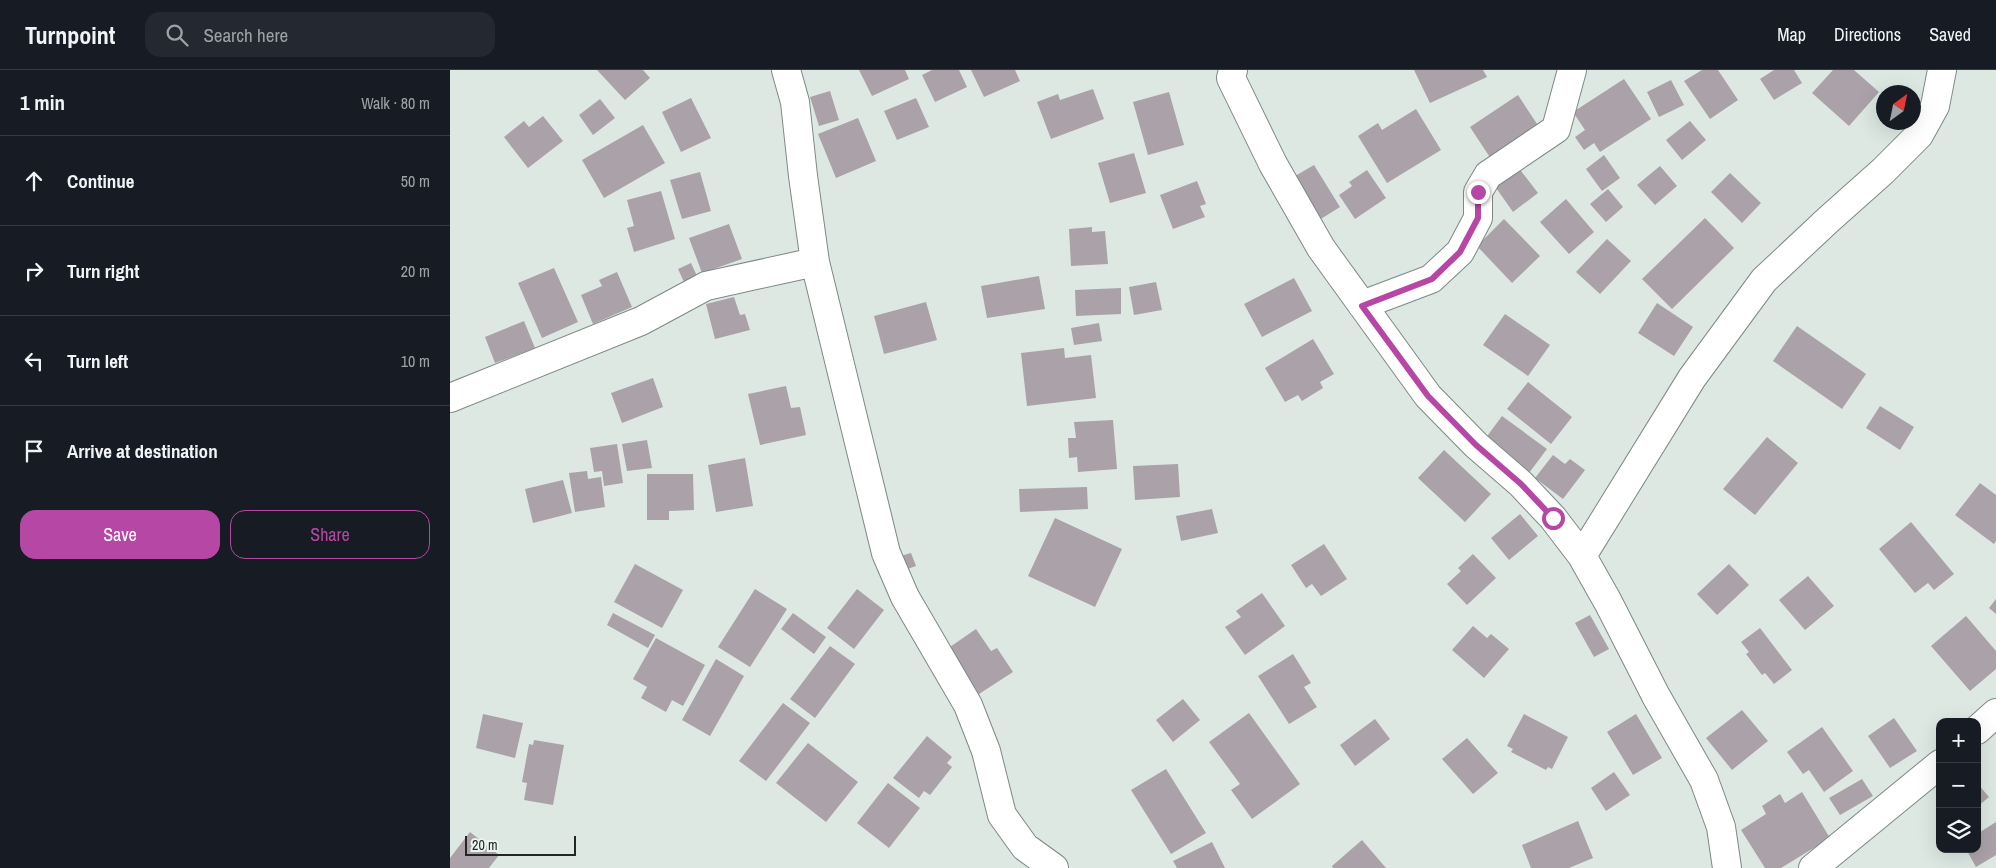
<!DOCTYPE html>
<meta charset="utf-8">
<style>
:root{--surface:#171b24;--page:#242831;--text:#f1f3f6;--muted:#9ea1a6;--line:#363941;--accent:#b747a4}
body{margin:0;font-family:"Archivo Narrow",sans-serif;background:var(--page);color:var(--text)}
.controls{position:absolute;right:15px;bottom:15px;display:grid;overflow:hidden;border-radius:10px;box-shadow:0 5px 20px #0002}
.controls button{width:45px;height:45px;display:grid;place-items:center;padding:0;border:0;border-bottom:1px solid var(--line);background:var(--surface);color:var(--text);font:25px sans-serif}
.compass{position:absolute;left:1426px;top:15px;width:45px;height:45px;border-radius:50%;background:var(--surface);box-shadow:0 5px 20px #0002;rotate:33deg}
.scale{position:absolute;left:15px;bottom:12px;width:111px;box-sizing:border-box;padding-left:5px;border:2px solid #222625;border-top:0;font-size:14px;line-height:18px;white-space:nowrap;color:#222625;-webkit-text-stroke:4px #eaf5f0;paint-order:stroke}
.stop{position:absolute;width:15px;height:15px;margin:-11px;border:4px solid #b747a4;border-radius:50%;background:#fff}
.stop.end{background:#b747a4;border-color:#fff;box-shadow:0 1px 5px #0008}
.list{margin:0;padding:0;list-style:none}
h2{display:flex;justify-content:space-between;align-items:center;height:65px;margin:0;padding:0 20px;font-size:21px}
h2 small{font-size:16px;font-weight:400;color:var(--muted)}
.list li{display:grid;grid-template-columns:32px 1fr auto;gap:15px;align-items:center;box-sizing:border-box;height:90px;padding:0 20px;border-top:1px solid var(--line)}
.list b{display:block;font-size:19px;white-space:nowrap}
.list em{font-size:16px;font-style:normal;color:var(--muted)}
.actions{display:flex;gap:10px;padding:15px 20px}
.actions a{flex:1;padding:11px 0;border:1px solid var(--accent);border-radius:15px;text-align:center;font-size:18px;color:var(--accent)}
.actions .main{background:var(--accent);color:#fff}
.icon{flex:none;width:28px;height:28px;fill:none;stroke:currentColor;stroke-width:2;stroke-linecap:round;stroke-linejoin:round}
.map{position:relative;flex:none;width:1546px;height:798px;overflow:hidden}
header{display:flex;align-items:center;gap:30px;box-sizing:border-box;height:70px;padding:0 25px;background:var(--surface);border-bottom:1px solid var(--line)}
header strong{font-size:24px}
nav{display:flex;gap:28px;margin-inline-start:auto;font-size:18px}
.search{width:350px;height:45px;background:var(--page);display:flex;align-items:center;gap:12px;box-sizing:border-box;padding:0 18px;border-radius:15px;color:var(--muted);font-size:19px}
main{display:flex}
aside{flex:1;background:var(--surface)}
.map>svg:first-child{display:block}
.building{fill:#aaa2a8}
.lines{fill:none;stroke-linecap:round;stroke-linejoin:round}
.street-casing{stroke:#7f8884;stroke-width:30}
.street{stroke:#fff;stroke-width:28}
.route{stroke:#b747a4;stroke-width:6}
</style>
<header>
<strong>Turnpoint</strong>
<div class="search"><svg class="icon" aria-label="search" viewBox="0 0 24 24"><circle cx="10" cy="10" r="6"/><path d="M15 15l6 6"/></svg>Search here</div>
<nav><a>Map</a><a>Directions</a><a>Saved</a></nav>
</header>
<main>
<aside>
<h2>1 min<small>Walk · 80 m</small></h2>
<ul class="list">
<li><svg class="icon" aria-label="ahead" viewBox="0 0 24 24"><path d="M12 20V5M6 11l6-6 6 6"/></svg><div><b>Continue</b></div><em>50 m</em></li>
<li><svg class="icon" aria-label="right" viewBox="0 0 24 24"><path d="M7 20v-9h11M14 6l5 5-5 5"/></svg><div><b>Turn right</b></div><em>20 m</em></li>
<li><svg class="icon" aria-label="left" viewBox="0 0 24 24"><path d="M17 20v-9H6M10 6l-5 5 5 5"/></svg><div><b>Turn left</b></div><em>10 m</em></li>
<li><svg class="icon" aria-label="arrive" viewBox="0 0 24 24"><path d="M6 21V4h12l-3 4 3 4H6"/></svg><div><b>Arrive at destination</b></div></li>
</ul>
<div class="actions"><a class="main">Save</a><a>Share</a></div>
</aside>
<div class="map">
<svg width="1546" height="798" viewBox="0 0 1546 798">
<rect width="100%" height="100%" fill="#dde8e3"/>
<path class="building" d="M 147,0 L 193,0 L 200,8 L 175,30 Z
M 409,0 L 455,0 L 459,9 L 422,26 Z
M 482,0 L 509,0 L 517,17 L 485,32 L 472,5 Z
M 521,0 L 565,0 L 570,11 L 534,27 Z
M 964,0 L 1033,0 L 1037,7 L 980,33 Z
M 1252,0 L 1268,0 L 1288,30 L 1260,49 L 1234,11 Z
M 1324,0 L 1344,0 L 1352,13 L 1324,30 L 1310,9 Z
M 1383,0 L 1404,0 L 1429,22 L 1399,56 L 1362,23 Z
M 1174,9 L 1201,49 L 1150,82 L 1144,73 L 1134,80 L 1125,67 L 1135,60 L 1123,42 Z
M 1221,10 L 1234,35 L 1209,47 L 1197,22 Z
M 643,19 L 654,49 L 601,69 L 587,32 L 608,24 L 610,30 Z
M 380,21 L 389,50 L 369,56 L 360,27 Z
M 719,22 L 734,75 L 698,85 L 683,32 Z
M 1068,25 L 1089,57 L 1041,89 L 1020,57 Z
M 241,28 L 261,68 L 231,82 L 212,42 Z
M 466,28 L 479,57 L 447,70 L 434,41 Z
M 150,29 L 165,48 L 143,65 L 129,45 Z
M 966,39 L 991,80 L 937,113 L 908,66 L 928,53 L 932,60 Z
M 93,46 L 113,71 L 78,98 L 54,67 L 74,51 L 79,57 Z
M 408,48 L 426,91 L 386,108 L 368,64 Z
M 1240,51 L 1256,70 L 1232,90 L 1216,70 Z
M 193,55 L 215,93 L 154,128 L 132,90 Z
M 684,83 L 696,123 L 660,133 L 648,93 Z
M 1154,85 L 1170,108 L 1152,121 L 1136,99 Z
M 864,95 L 890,137 L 866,152 L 840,109 Z
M 1210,96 L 1227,116 L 1205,135 L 1187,115 Z
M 1068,97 L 1088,123 L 1063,142 L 1044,115 Z
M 917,100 L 936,128 L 905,149 L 889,125 L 902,116 L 899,112 Z
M 250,102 L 261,141 L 232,149 L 220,110 Z
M 1280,103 L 1311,133 L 1292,153 L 1261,122 Z
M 747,111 L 756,134 L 750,136 L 755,147 L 723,159 L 710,125 Z
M 1158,119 L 1173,137 L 1156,152 L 1140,134 Z
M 211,121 L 225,169 L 184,182 L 177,158 L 184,156 L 177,130 Z
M 1116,129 L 1144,162 L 1119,184 L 1090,152 Z
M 1255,148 L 1284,178 L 1222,239 L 1192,209 Z
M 1054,149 L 1090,186 L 1062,213 L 1027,176 Z
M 279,154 L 292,189 L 252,203 L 239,168 Z
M 642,157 L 642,162 L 655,161 L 658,194 L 621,196 L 619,159 Z
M 1157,169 L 1181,191 L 1150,224 L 1126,202 Z
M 241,193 L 247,206 L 234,212 L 228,199 Z
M 104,198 L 128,252 L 92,268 L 68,213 Z
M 167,202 L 182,237 L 143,254 L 131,225 L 152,216 L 149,210 Z
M 589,206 L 595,239 L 537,248 L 531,216 Z
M 844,208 L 862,241 L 812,267 L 794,234 Z
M 706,212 L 712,240 L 684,245 L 679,217 Z
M 671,218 L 671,244 L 626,246 L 625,220 Z
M 284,227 L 290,245 L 295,244 L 300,260 L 265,269 L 256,234 Z
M 476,232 L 487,270 L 434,284 L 424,246 Z
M 1207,233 L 1243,257 L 1224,286 L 1188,263 Z
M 1055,244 L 1100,275 L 1078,306 L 1033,275 Z
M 74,251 L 85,278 L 45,293 L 35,267 Z
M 649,253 L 652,271 L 624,275 L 621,258 Z
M 1347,256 L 1416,304 L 1392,339 L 1323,291 Z
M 863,269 L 884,304 L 870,312 L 873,318 L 852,331 L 848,325 L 835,332 L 815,298 Z
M 614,278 L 615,288 L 641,285 L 646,328 L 577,336 L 571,283 Z
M 203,308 L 213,337 L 172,353 L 161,323 Z
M 1078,312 L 1122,347 L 1101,374 L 1057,339 Z
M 336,316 L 341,338 L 350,337 L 356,365 L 310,375 L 298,324 Z
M 1430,336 L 1464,357 L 1450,380 L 1416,358 Z
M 1052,346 L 1097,379 L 1079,403 L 1035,369 Z
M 663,350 L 667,399 L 628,402 L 627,387 L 619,388 L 618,368 L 626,368 L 624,352 Z
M 1317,367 L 1348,393 L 1305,445 L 1273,419 Z
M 197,370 L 202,398 L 177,401 L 172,374 Z
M 167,374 L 173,413 L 154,416 L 152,401 L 144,402 L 140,378 Z
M 994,380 L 1041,424 L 1015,452 L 968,408 Z
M 1103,385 L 1115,394 L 1120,389 L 1135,400 L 1113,429 L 1085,408 Z
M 295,388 L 303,436 L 266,442 L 258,395 Z
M 728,394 L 730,427 L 685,430 L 683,396 Z
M 137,401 L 138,409 L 151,407 L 155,437 L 125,442 L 119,403 Z
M 197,404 L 243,404 L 244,440 L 219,441 L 219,450 L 197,450 Z
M 113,410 L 122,443 L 83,453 L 75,419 Z
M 1530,413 L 1546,425 L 1546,471 L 1544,474 L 1505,445 Z
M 637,417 L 638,439 L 570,442 L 569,419 Z
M 762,439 L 768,463 L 731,471 L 726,446 Z
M 1070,444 L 1088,466 L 1059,490 L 1041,468 Z
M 605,448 L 672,479 L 645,537 L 578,506 Z
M 1461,452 L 1504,504 L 1484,520 L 1478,513 L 1465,523 L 1429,479 Z
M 874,474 L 897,509 L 871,526 L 862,514 L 856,518 L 841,495 Z
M 461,483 L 466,496 L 452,501 L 447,487 Z
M 1023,484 L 1046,508 L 1017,535 L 997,514 L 1011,501 L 1008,498 Z
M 185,494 L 233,520 L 212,558 L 164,532 Z
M 1279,494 L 1299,515 L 1267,545 L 1247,524 Z
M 1358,506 L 1384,536 L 1355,560 L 1329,530 Z
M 305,519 L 337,539 L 300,597 L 268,577 Z
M 407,519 L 434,540 L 404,579 L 377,558 Z
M 812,523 L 835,556 L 795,585 L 775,557 L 791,547 L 786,541 Z
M 1546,529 L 1546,544 L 1539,538 Z
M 163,543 L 205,565 L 198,578 L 157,555 Z
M 343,543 L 376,567 L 364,584 L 331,559 Z
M 1140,545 L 1159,579 L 1144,587 L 1125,553 Z
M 1516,546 L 1546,581 L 1546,599 L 1520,621 L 1481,576 Z
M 1023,556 L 1037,568 L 1041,564 L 1059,579 L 1034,608 L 1002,580 Z
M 1310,558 L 1342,600 L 1324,614 L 1315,603 L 1312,605 L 1296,584 L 1299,582 L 1291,572 Z
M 526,559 L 541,581 L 547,578 L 563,602 L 529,624 L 497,579 Z
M 206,568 L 255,595 L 233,636 L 222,630 L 216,642 L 191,628 L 197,617 L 183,609 Z
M 380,576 L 405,594 L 365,648 L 340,629 Z
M 843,584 L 861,613 L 854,617 L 867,637 L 839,654 L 808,606 Z
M 266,589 L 294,606 L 260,666 L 232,650 Z
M 733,629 L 750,650 L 723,672 L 706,650 Z
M 333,633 L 360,653 L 316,711 L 289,691 Z
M 1292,640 L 1318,671 L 1282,700 L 1256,668 Z
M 799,643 L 850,714 L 802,749 L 781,720 L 790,714 L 759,672 Z
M 33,644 L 73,653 L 65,688 L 26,678 Z
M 1074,644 L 1118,667 L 1102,699 L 1098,697 L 1096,700 L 1061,682 L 1063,679 L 1057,676 Z
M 1186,644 L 1212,688 L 1183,705 L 1157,662 Z
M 1444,648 L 1467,681 L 1440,698 L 1418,666 Z
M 925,649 L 940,669 L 905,696 L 890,675 Z
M 1372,657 L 1403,701 L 1374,722 L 1359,700 L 1353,704 L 1337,682 Z
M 477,666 L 502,687 L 497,693 L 502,697 L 480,725 L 474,721 L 469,728 L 443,708 Z
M 1017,668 L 1048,703 L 1023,724 L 992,689 Z
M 84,670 L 114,675 L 103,735 L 74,730 L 77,713 L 72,712 L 79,674 L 83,675 Z
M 358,673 L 408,712 L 376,752 L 326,713 Z
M 716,699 L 756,763 L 721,784 L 681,720 Z
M 1164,702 L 1180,725 L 1156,741 L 1141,718 Z
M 1412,709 L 1423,726 L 1390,745 L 1379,728 Z
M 438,713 L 470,738 L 439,778 L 407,753 Z
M 1527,713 L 1539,727 L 1527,737 Z
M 1352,722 L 1380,768 L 1331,798 L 1315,798 L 1291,760 L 1316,744 L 1312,736 L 1330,724 L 1335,733 Z
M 1128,751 L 1143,788 L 1119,798 L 1081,798 L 1072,775 Z
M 1546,752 L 1546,785 L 1526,797 L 1516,779 L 1527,779 L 1527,764 Z
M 20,762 L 49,785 L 39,798 L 0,798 L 0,788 Z
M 912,770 L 936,798 L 883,798 L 882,796 Z
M 762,772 L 775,798 L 727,798 L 723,791 Z"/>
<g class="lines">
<g class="street-casing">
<path id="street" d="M 336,0 L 345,32 L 353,106 L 365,192 L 436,483 L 455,527 L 518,635 L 536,681 L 552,745 L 575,777 L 604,798
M 783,0 L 781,8 L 823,94 L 871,178 L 978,326 L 1026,375 L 1071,414 L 1103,448 L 1132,486 L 1158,532 L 1206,626 L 1254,710 L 1271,757 L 1277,798
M 912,235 L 981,209 L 1010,182 L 1028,148 L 1028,122 L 1038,105 L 1106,59 L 1122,0
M 0,328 L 191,251 L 256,216 L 365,192
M 1132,486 L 1242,308 L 1314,210 L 1378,150 L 1433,101 L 1469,65 L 1485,36 L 1492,0
M 1527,660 L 1546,643
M 1363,798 L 1490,694"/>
</g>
<use href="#street" class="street"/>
</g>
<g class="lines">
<path class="route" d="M 1028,122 L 1028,148 L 1010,182 L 982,209 L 912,236 L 978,326 L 1026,375 L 1071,414 L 1103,448"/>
</g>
</svg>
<div class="controls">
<button>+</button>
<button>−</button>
<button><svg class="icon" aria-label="layers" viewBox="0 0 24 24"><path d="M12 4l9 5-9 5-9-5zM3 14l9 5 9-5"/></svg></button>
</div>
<svg class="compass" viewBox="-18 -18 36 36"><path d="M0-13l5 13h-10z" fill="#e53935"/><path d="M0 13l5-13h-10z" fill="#9ea1a6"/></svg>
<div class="scale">20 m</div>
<div class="stop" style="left:1103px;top:448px"></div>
<div class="stop end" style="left:1028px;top:122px"></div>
</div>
</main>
